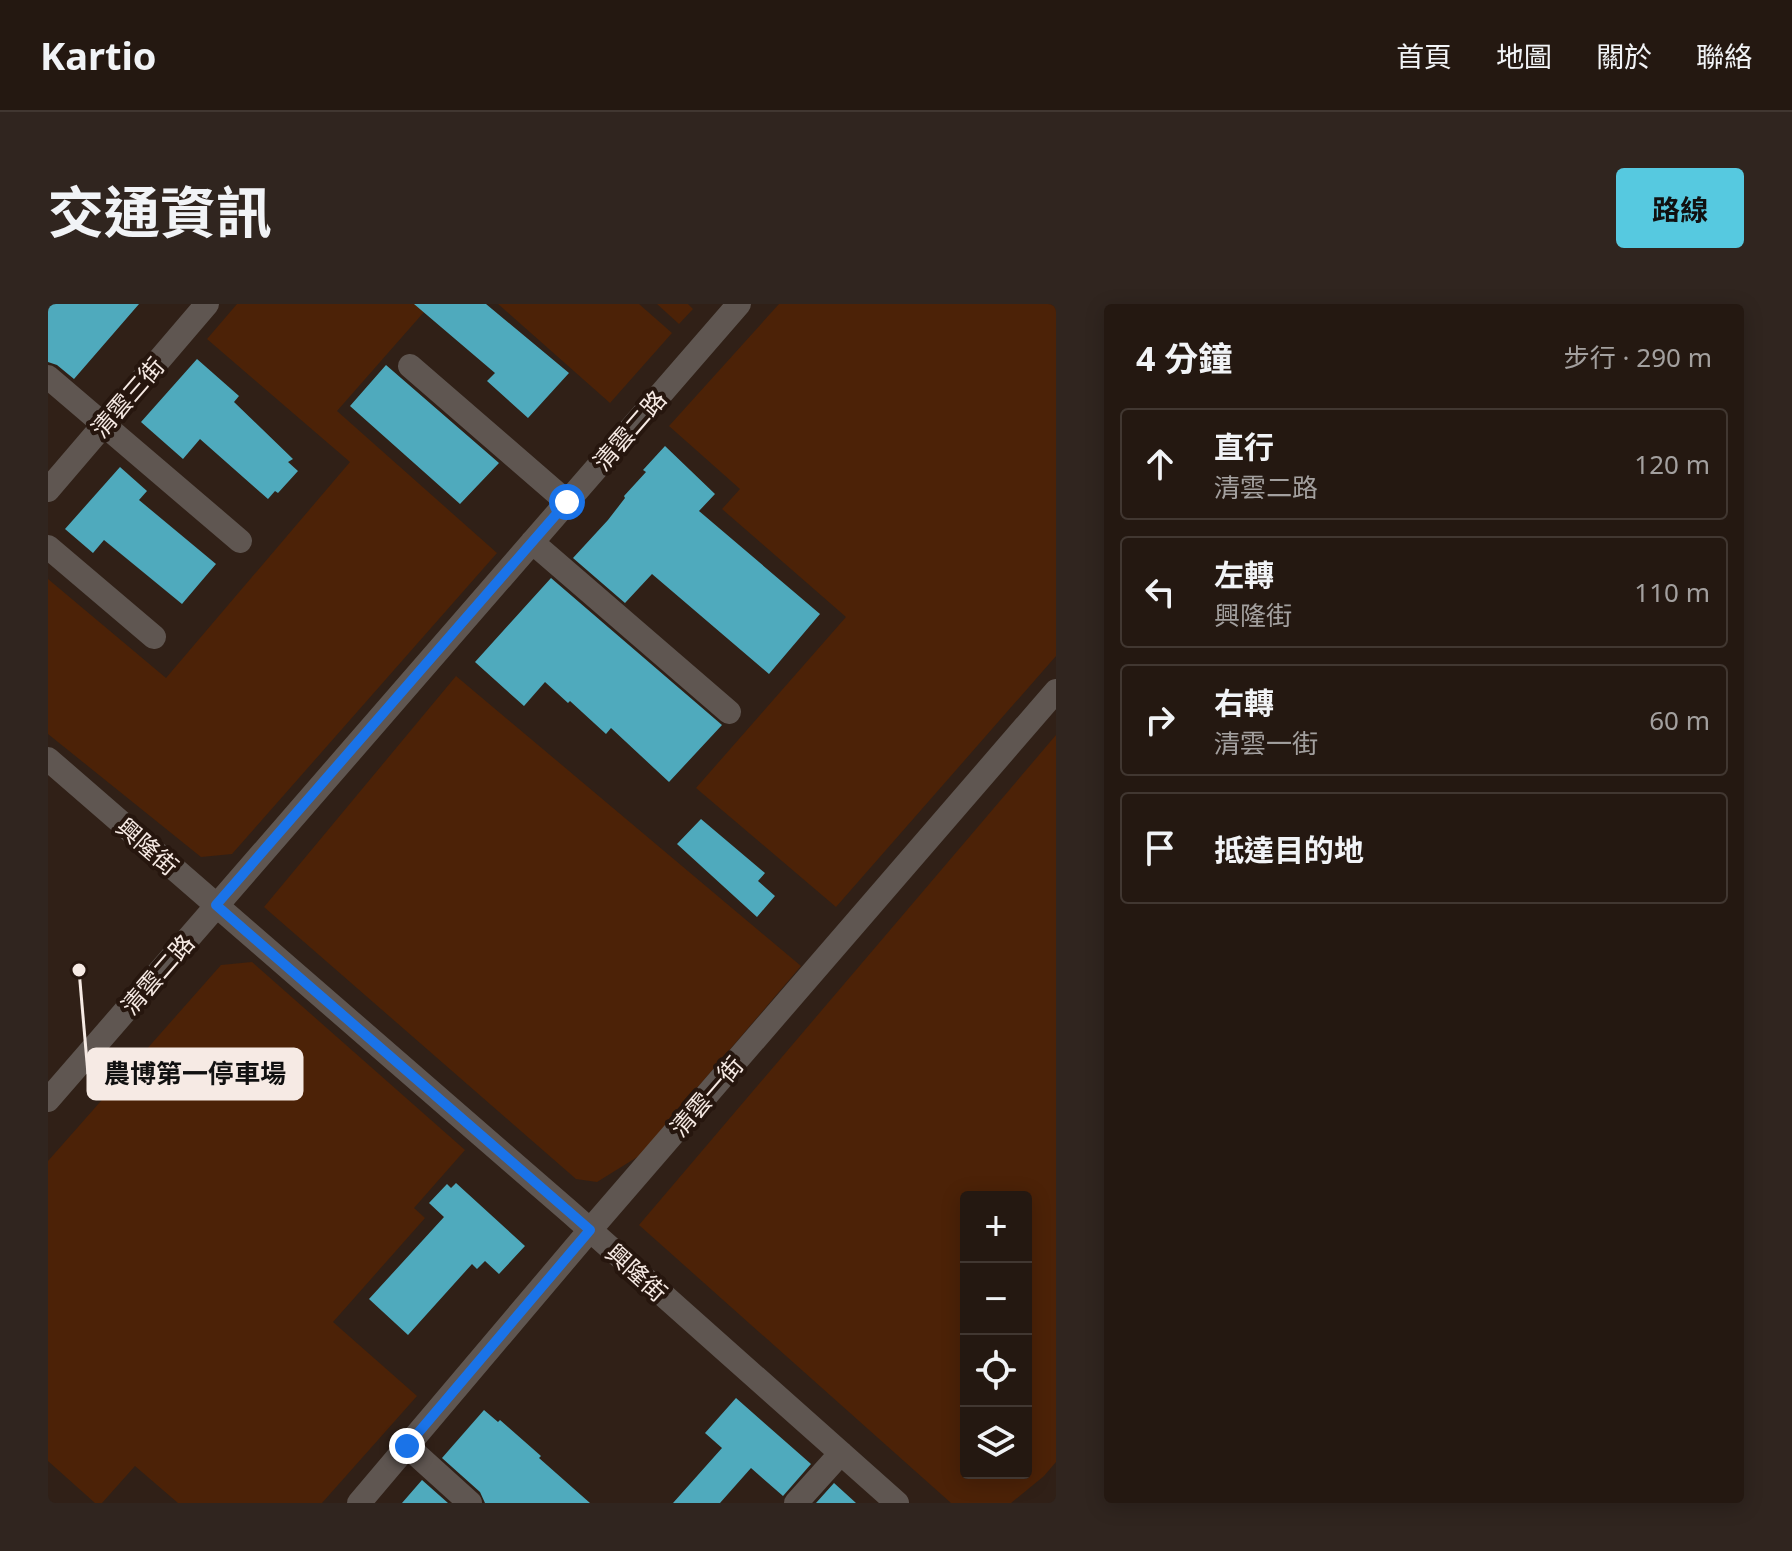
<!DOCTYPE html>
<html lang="zh-TW">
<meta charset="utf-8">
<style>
:root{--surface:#241811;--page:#30251f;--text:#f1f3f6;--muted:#a3a09f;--line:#413731;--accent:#56c9e0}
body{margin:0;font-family:"Noto Sans","Noto Sans TC",sans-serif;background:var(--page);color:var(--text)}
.controls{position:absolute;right:24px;bottom:24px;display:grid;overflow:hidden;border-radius:8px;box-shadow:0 4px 20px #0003}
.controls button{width:72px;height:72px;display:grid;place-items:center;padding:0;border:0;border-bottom:2px solid var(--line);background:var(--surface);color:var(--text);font:40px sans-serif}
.stop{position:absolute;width:24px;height:24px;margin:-18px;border:6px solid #1a73e8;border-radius:50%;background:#fff}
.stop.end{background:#1a73e8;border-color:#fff;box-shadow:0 2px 8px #0008}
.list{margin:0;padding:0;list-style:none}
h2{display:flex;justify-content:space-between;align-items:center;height:104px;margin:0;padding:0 32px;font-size:34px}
h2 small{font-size:26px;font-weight:400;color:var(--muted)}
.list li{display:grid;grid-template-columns:52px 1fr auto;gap:24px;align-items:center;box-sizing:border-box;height:112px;margin:0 16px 16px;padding:0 16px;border:2px solid var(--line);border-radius:8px}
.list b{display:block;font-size:30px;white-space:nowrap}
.list p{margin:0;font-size:26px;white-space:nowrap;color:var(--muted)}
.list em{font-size:26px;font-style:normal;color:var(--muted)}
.icon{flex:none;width:44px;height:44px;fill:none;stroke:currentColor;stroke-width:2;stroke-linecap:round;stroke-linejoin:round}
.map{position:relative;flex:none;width:1008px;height:1199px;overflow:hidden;border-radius:8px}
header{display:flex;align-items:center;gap:48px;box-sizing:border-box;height:112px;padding:0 40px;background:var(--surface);border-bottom:2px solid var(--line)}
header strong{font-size:38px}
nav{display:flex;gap:44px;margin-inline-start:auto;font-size:28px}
.intro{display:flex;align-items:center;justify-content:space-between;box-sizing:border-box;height:192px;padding:0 48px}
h1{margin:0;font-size:56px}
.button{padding:20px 36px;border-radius:8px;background:var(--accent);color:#111;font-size:28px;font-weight:700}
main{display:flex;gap:48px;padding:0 48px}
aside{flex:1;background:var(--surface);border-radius:8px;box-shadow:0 4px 20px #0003}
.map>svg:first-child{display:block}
.green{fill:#4c2207;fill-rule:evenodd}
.building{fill:#4faabd}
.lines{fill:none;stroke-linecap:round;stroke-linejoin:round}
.minor{stroke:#5f5651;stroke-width:24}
.route{stroke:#1a73e8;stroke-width:10}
.labels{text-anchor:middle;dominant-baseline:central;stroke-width:8;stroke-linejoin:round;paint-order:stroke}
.street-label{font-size:24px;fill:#f6eae4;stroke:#26160e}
.leader{fill:none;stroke:#f6eae4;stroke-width:3}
.callout-dot{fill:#f6eae4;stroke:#26160e;stroke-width:3}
.callout{fill:#f6eae4;stroke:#f6eae4;stroke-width:3}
.callout-label{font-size:26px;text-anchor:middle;font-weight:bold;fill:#111}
</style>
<header>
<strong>Kartio</strong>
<nav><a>首頁</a><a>地圖</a><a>關於</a><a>聯絡</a></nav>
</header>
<div class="intro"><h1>交通資訊</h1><a class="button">路線</a></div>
<main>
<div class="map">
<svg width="1008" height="1199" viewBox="0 0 1008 1199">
<rect width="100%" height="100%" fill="#302017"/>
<path class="green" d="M 189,0 L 383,0 L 289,107 L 449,249 L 184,550 L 153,553 L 0,430 L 0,275 L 118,374 L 302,158 L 159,35 Z
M 450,0 L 591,0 L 624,29 L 562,99 Z
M 609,0 L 640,0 L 645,5 L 631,20 Z
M 731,0 L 1008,0 L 1008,352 L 788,603 L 648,484 L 798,313 L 674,205 L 692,185 L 621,122 Z
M 408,372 L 753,662 L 591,852 L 549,878 L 528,875 L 216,603 Z
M 1008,431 L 1008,1158 L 996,1172 L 963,1199 L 903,1199 L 591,921 ZM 918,893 L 978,893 L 978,1169 L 918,1169 Z
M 204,658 L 417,846 L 366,904 L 377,914 L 285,1018 L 369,1092 L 274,1199 L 130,1199 L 87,1162 L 54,1199 L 47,1199 L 0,1157 L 0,857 L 173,661 Z"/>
<path class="building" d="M 0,0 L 91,0 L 26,75 L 9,61 L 0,58 Z
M 366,0 L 438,0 L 521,69 L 480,114 L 439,77 L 447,69 Z
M 149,55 L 191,92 L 186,98 L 245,155 L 240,158 L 250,167 L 230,189 L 227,187 L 220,195 L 152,135 L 135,155 L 93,118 Z
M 338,61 L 451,159 L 412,200 L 302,102 Z
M 617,142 L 667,190 L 651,207 L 772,310 L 721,370 L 604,270 L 577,299 L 525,254 L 560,216 L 577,194 L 576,192 L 598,168 L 595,166 Z
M 72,163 L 99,187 L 91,196 L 168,260 L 134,300 L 56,236 L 45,249 L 17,225 Z
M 503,274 L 674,421 L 621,478 L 563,424 L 558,430 L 522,397 L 520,399 L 497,378 L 476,402 L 427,358 Z
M 653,515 L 717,569 L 710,577 L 727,592 L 709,613 L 629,540 Z
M 408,879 L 477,942 L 451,970 L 437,957 L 429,965 L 424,960 L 360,1031 L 321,995 L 396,913 L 381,899 L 399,880 L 403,884 Z
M 688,1094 L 763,1160 L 735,1192 L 703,1164 L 672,1199 L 625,1199 L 674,1144 L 657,1129 Z
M 436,1106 L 450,1118 L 452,1116 L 493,1152 L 491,1154 L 542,1199 L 437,1199 L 432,1188 L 394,1154 Z
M 374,1176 L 400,1199 L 354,1199 Z
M 786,1179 L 808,1199 L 768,1199 Z"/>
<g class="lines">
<path class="minor" d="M 362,62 L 519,198
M 0,73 L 192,237
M 0,186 L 159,0
M 484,238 L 681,408
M 0,243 L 106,333
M 0,455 L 523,909 L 849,1199
M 0,796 L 691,0
M 359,1142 L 422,1199
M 311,1199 L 542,926 L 1008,387
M 748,1199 L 793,1149"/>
</g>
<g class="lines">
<path class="route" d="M 359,1142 L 542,926 L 168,601 L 519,198"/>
</g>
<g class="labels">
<g class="street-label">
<text transform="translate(79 93) rotate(-49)">清雲三街</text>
<text transform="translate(581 126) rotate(-49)">清雲二路</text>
<text transform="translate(100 542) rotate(41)">興隆街</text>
<text transform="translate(109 670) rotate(-49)">清雲二路</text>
<text transform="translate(658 792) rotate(-49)">清雲一街</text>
<text transform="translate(589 968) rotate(42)">興隆街</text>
</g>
</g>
<path class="leader" d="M31 666L40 770"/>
<circle class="callout-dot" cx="31" cy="666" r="8"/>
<rect class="callout" x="40" y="745" width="214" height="50" rx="8"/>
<g class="callout-label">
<text x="147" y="779">農博第一停車場</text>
</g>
</svg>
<div class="controls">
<button>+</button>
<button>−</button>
<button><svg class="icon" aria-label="locate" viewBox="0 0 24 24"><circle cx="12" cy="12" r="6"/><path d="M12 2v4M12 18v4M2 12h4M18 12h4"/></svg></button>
<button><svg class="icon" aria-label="layers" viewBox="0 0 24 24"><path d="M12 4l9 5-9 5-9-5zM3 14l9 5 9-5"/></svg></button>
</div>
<div class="stop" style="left:519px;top:198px"></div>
<div class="stop end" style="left:359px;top:1142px"></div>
</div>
<aside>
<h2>4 分鐘<small>步行 · 290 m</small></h2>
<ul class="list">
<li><svg class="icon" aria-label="ahead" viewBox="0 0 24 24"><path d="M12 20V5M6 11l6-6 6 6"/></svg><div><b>直行</b><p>清雲二路</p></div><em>120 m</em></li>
<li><svg class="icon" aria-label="left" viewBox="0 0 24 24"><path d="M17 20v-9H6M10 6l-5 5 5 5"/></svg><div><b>左轉</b><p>興隆街</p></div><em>110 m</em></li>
<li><svg class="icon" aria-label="right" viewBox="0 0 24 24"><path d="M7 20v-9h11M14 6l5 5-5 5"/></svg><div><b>右轉</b><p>清雲一街</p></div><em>60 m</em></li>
<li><svg class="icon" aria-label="arrive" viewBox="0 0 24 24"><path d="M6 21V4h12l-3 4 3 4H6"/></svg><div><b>抵達目的地</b></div></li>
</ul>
</aside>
</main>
